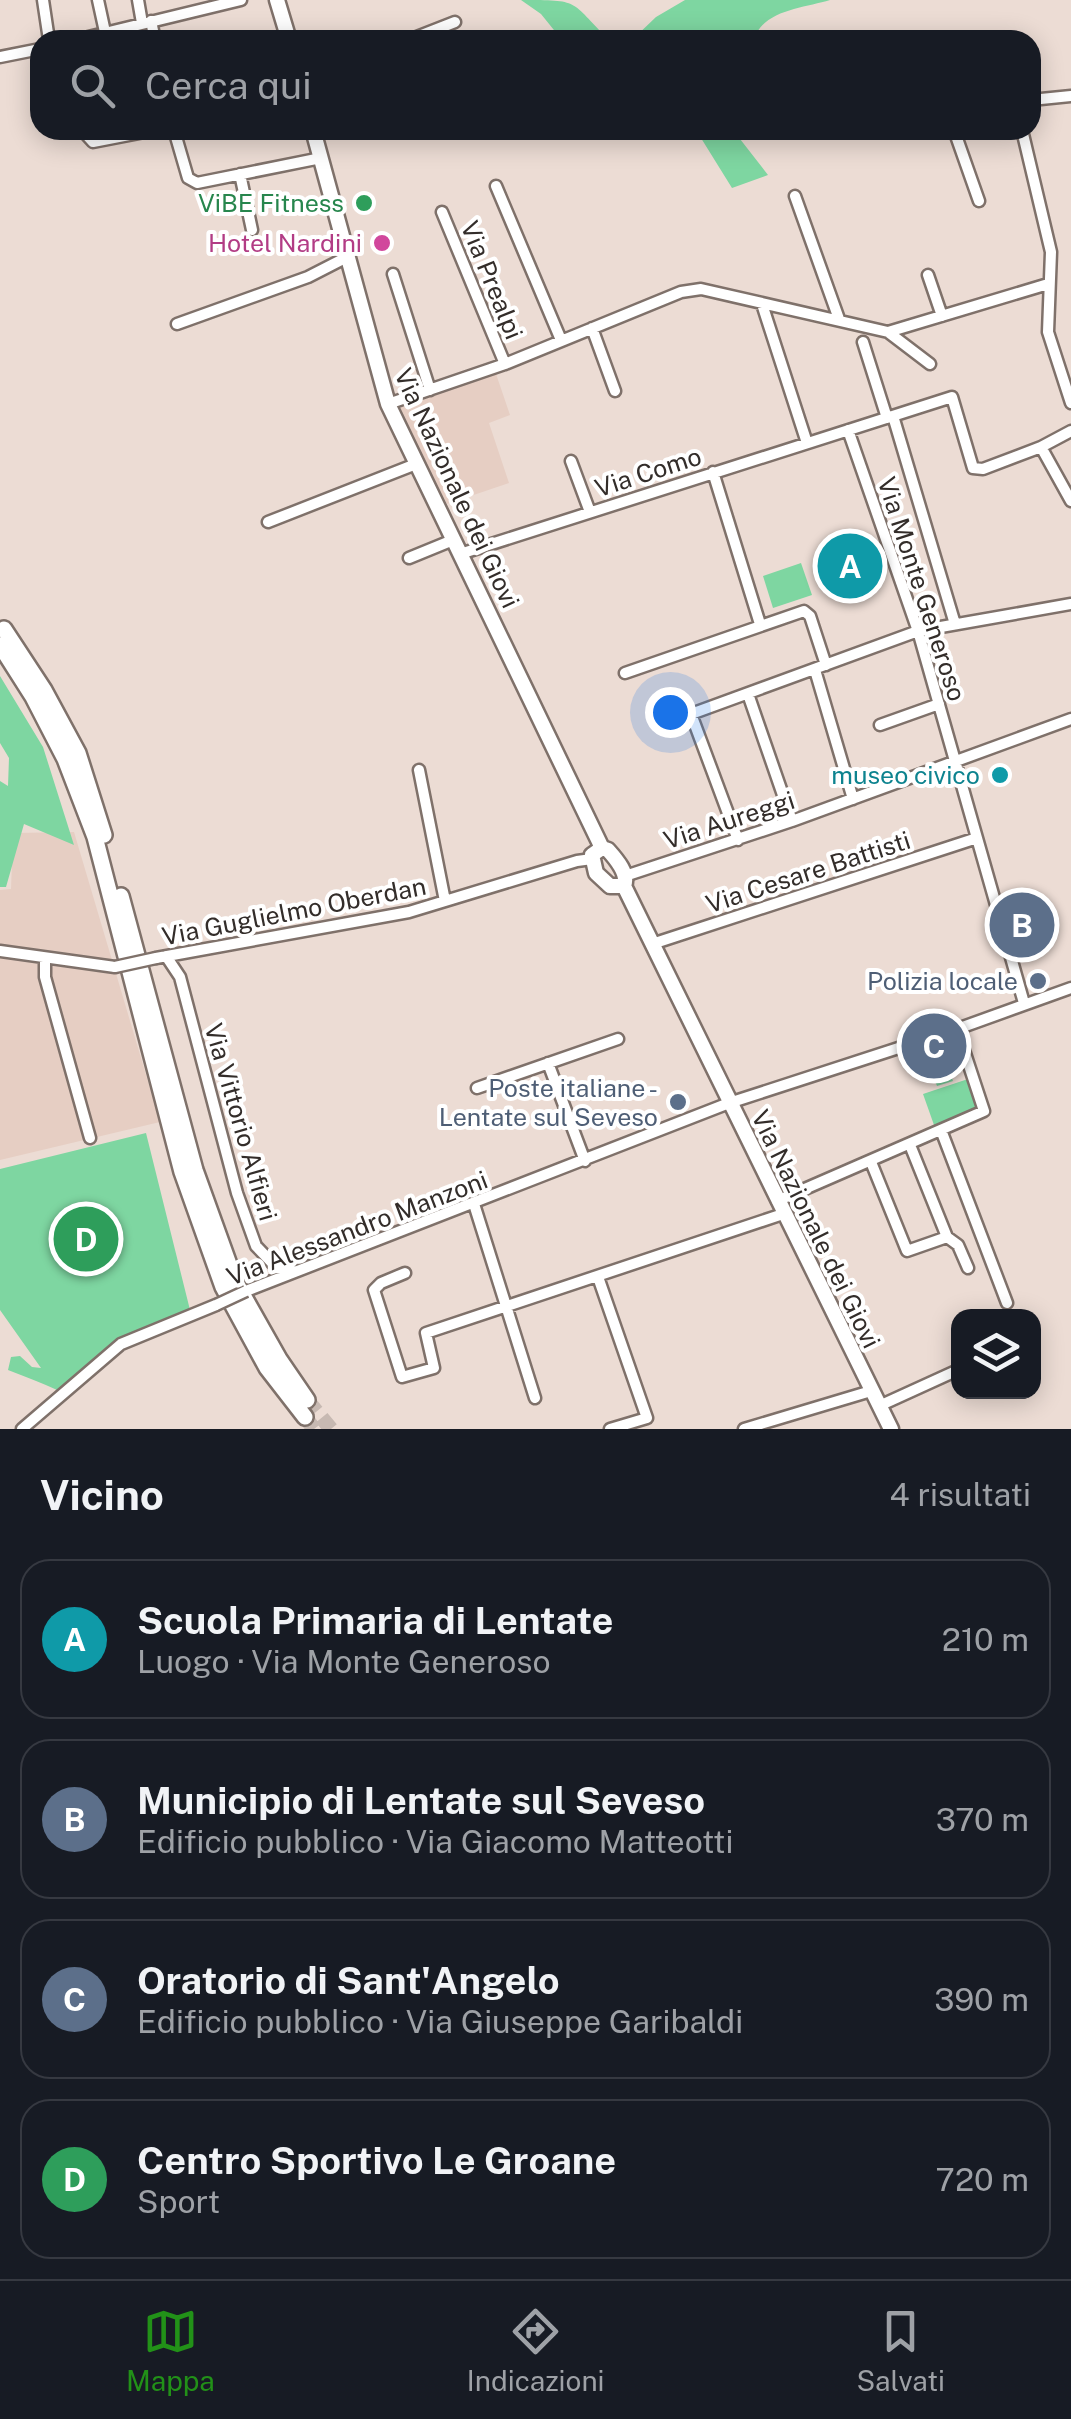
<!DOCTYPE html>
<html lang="it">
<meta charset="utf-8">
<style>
:root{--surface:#171b24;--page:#20242c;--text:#f1f3f6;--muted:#9ea1a6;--line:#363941;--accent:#229118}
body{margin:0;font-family:"Public Sans",sans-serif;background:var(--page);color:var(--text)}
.controls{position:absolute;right:30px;bottom:30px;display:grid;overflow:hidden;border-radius:20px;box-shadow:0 5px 25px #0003}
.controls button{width:90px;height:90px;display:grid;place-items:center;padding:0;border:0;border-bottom:2px solid var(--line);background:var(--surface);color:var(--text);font:50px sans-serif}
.you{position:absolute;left:670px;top:712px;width:35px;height:35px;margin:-25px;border:8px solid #fff;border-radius:50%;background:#1a73e8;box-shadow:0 0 0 15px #1a73e833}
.badge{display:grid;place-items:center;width:65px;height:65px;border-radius:50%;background:var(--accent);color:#fff;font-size:32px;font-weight:700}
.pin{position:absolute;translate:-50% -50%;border:5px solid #fff;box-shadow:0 2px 10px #0006}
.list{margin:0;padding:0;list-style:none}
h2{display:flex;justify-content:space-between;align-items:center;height:130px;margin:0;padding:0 40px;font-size:42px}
h2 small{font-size:32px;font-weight:400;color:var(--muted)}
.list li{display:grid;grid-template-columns:65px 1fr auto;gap:30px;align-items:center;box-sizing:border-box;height:160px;margin:0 20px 20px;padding:0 20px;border:2px solid var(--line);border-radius:30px}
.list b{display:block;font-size:38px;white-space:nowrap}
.list p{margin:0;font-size:32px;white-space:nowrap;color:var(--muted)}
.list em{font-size:32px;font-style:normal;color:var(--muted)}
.icon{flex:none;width:55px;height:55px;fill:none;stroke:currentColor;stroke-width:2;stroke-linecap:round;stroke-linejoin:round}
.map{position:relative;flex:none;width:1071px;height:1429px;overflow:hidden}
.search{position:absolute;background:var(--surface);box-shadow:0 5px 25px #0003;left:30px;right:30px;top:30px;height:110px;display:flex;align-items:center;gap:25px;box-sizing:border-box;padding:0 35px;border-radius:30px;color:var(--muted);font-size:38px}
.sheet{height:850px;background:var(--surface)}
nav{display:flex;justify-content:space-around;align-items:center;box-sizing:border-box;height:140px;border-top:2px solid var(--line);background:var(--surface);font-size:28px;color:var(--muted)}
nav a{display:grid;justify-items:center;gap:5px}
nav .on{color:var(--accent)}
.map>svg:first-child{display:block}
.built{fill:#e6cec3}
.green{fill:#7ed6a1}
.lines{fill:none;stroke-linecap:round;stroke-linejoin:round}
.highway-tunnel{stroke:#c7b9b2;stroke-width:15;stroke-dasharray:15 8;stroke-linecap:butt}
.minor-casing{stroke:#7f716a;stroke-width:15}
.major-casing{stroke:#7f716a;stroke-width:19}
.highway-casing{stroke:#7f716a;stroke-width:20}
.minor{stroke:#fff;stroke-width:10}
.major{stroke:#fff;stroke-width:14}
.highway{stroke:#fff;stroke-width:15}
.minor-bridge-casing{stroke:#7f716a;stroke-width:15;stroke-linecap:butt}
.minor-bridge{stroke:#fff;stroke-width:10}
.leisure-dot{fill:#2e9e5b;stroke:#fff;stroke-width:4}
.hotel-dot{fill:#d1479c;stroke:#fff;stroke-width:4}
.culture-dot{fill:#0f9aa8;stroke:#fff;stroke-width:4}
.service-dot{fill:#5c6f8a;stroke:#fff;stroke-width:4}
.labels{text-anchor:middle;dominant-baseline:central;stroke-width:8;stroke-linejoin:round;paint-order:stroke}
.leisure-label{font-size:25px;fill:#27864d;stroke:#fff;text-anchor:end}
.hotel-label{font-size:25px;fill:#b23c85;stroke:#fff;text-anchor:end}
.street-label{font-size:25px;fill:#332d2a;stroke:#fff}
.culture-label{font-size:25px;fill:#0d838f;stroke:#fff;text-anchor:end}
.service-label{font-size:25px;fill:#4e5e75;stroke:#fff;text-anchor:end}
</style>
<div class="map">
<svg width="1071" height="1429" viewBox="0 0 1071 1429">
<rect width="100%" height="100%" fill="#ecdcd4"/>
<path class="built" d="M 494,368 L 510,415 L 489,423 L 509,483 L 447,504 L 395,402 Z
M 74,832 L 160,1122 L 0,1160 L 0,890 L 11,889 L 13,833 Z"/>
<path class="green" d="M 521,0 C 581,0 569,0 609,40 L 562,40 L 541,14 Z
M 685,0 L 830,0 C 804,8 762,10 754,40 L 632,40 L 656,17 Z
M 696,130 L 733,130 L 768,175 L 732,188 Z
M 801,563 L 812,595 L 773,608 L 763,576 Z
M 0,676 L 43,747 L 74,845 L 24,824 L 6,887 L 0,887 L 0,781 L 8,786 L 9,758 L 0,743 Z
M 944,1056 L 953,1081 L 937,1086 L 928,1062 Z
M 968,1079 L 979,1110 L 934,1125 L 923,1094 Z
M 146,1133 L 190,1310 L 121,1340 L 57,1390 C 43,1383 25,1377 8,1370 L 11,1357 L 20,1356 L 32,1367 L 41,1368 L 0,1310 L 0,1169 Z"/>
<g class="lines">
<path class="highway-tunnel" d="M 307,1400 L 331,1429
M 305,1417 L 314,1429"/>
<g class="minor-casing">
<path id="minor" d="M 43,0 L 49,40
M 98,0 L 105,32
M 138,0 L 142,23
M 151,21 L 155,40
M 76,40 L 241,0
M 409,40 L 455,22
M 0,57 L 40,49
M 1031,100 L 1071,96
M 82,130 L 93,142 L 155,130
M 174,130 L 188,178 L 197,183 L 321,158
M 954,130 L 979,201
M 1022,130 L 1051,252 L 1048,332 L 1071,403
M 240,174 L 252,230
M 496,186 L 561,340
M 795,196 L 839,319
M 442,212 L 505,364
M 393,274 L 430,390
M 928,275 L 942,316
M 762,304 L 807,443
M 177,324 L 308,277 L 347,257
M 592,328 L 615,391
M 888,332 L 930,364
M 863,342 L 887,418
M 388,404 L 505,364 L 681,292 L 701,289 L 888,332 L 1048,284
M 893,416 L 955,624
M 848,430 L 918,631 L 1024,1003
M 1041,447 L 1071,501
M 571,461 L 590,512
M 713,472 L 760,624
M 268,522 L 416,464
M 460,554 L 952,397 L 973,468 L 983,469 L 1041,447 L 1071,431
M 409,558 L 453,540
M 815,670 L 853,799
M 625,673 L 804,611 L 810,616 L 826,665
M 748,694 L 792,821
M 880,725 L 939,704
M 419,770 L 445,901
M 738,840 L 691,714 L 918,631 L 1071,604
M 625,876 L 792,821 L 1071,719
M 652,944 L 977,838
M 0,951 L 115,967
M 166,956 L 180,977 L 237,1193 L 256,1246 L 277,1268 L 293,1271
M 45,958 L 45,977 L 90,1138
M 156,958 L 409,912 L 577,861 L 592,859
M 548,1063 L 585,1161
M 477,1088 L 618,1039
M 941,1130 L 1007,1303
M 910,1145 L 947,1237 L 958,1245 L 968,1268
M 871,1162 L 907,1251 L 947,1237
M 777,1201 L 984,1111 L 957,1029
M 474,1204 L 535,1398
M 405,1273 L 381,1283 L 374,1290 L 402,1377 L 434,1368 L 426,1333 L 783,1214
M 598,1277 L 647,1418 L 610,1429
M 246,1291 L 729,1103 L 957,1029 L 1071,988
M 879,1406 L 958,1370
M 22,1429 L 121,1344 L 216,1305
M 744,1429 L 871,1391"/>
</g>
<g class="major-casing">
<path id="major" d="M 277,0 L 289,40
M 313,130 L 388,404 L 602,848
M 602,848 L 608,850 C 617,860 629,874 624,886 L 610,886 L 596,873 L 592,855 Z
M 624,886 L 891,1429"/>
</g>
<g class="highway-casing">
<path id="highway" d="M 4,629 L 44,690 L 78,753 L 104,835
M 0,645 L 33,697 L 65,759 L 95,837 L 182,1172 L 223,1287 L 267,1368 L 305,1417
M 121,896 L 195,1170 L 235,1281 L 279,1359 L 307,1400"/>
</g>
<use href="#minor" class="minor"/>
<use href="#major" class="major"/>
<use href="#highway" class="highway"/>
<g class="minor-bridge-casing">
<path id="minor-bridge" d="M 115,967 L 156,958
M 216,1305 L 246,1291"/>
</g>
<use href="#minor-bridge" class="minor-bridge"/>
</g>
<circle class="leisure-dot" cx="364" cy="203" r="10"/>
<circle class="hotel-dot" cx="382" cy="243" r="10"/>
<circle class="culture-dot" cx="1000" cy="775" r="10"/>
<g class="service-dot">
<circle cx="1038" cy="981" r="10"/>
<circle cx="678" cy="1102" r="10"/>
</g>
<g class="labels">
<g class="leisure-label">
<text x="344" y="203">ViBE Fitness</text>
</g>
<g class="hotel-label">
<text x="362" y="243">Hotel Nardini</text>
</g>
<g class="street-label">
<text transform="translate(492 280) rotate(68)">Via Prealpi</text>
<text transform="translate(648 472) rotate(-18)">Via Como</text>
<text transform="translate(457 488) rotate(65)">Via Nazionale dei Giovi</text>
<text transform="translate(922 589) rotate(72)">Via Monte Generoso</text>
<text transform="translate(729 820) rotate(-18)">Via Aureggi</text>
<text transform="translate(808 872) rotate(-18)">Via Cesare Battisti</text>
<text transform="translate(294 911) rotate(-11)">Via Guglielmo Oberdan</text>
<text transform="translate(241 1122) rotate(74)">Via Vittorio Alfieri</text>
<text transform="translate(357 1228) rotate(-21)">Via Alessandro Manzoni</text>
<text transform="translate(816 1229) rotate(64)">Via Nazionale dei Giovi</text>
</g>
<g class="culture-label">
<text x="980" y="775">museo civico</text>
</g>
<g class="service-label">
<text x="1018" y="981">Polizia locale</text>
<text x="658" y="1088">Poste italiane -<tspan x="658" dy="29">Lentate sul Seveso</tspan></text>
</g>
</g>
</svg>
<div class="controls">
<button><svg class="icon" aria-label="layers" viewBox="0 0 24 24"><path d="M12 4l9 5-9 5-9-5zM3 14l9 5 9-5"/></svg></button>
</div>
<div class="you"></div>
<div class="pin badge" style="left:850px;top:566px;background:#0f9aa8">A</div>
<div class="pin badge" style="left:1022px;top:925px;background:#5c6f8a">B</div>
<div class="pin badge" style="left:934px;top:1046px;background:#5c6f8a">C</div>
<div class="pin badge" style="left:86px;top:1239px;background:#2e9e5b">D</div>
<div class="search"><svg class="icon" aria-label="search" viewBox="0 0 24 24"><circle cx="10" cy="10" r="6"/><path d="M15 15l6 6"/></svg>Cerca qui</div>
</div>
<section class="sheet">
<h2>Vicino<small>4 risultati</small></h2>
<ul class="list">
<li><span class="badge" style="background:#0f9aa8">A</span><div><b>Scuola Primaria di Lentate</b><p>Luogo · Via Monte Generoso</p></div><em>210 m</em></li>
<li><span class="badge" style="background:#5c6f8a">B</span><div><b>Municipio di Lentate sul Seveso</b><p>Edificio pubblico · Via Giacomo Matteotti</p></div><em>370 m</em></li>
<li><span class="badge" style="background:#5c6f8a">C</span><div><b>Oratorio di Sant'Angelo</b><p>Edificio pubblico · Via Giuseppe Garibaldi</p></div><em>390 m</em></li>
<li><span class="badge" style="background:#2e9e5b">D</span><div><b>Centro Sportivo Le Groane</b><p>Sport</p></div><em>720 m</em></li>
</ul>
</section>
<nav>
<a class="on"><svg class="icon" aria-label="map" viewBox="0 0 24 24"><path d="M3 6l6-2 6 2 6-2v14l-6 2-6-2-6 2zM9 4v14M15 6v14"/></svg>Mappa</a>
<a><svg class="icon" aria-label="directions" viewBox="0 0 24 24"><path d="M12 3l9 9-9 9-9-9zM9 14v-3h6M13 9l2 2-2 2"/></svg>Indicazioni</a>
<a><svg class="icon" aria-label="saved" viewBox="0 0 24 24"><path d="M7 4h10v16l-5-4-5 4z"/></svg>Salvati</a>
</nav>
